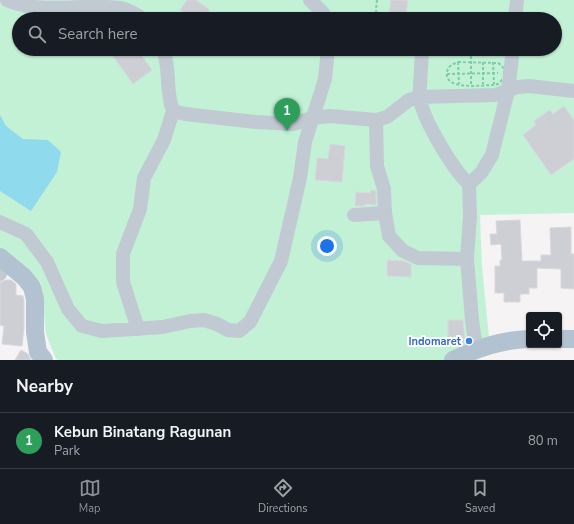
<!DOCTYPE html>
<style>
:root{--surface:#171b24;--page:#242831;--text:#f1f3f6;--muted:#9ea1a6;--line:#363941;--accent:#8c9099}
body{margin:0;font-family:"Nunito Sans",sans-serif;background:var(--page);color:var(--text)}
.controls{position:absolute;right:12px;bottom:12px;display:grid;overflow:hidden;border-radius:4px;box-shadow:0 1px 3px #0004}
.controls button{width:36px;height:36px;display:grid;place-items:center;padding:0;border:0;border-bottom:1px solid var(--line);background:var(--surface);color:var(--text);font:20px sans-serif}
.you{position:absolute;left:327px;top:246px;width:14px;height:14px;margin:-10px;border:3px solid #fff;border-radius:50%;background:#1a73e8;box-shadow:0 0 0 6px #1a73e833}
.badge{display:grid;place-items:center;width:26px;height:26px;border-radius:50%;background:var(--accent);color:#fff;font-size:13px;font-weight:700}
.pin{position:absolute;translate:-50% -33px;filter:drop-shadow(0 1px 2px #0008)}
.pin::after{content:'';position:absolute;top:21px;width:14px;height:12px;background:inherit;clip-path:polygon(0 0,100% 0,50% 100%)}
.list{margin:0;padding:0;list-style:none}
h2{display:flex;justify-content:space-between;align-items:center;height:52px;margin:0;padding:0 16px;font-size:17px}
h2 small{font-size:13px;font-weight:400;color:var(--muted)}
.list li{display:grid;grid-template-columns:26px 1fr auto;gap:12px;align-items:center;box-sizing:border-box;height:56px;padding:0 16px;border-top:1px solid var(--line)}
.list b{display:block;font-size:15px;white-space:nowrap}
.list p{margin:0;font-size:13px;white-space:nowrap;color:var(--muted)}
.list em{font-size:13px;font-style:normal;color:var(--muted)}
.icon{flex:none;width:22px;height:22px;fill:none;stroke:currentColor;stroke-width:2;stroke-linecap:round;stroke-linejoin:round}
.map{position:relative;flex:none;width:574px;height:360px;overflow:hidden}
.search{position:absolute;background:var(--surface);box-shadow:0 1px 3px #0004;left:12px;right:12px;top:12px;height:44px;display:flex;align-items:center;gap:10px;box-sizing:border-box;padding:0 14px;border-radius:22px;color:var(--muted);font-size:15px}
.sheet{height:108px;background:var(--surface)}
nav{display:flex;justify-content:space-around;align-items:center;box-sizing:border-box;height:56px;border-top:1px solid var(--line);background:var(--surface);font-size:11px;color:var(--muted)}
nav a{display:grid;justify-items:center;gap:2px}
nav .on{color:var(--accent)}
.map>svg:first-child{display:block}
.green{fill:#c3f1d5;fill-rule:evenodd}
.water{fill:#90daee}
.building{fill:#cdcfd5;stroke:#d7d9de}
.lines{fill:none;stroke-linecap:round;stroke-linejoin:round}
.path{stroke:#7ad0a6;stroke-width:2;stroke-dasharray:3 2;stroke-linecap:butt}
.minor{stroke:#c1cad2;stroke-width:14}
.major{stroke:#b3c2d1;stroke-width:18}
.shop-dot{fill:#3f7fe0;stroke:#fff;stroke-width:1.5}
.labels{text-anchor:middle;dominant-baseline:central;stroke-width:4;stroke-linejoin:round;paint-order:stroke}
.shop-label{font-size:11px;font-weight:bold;fill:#366cbe;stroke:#fff;text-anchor:end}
</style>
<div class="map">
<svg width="574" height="360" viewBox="0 0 574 360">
<rect width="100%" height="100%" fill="#f5f3f3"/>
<path class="green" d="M 0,0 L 574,0 L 574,213 L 480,215 L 482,267 L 489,337 L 447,360 L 58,360 L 56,359 L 46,334 L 41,283 L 0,247 ZM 19,19 L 555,19 L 555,49 L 19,49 Z"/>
<path class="water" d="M 0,115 L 6,126 L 23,139 L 48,140 L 61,152 L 57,172 L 31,211 L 0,191 Z"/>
<path class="building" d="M 187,0 L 196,0 L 210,10 L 204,19 L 193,19 L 180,10 Z
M 391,0 L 408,0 L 406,15 L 389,13 Z
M 108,49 L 137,49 L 152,70 L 133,84 Z
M 564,106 L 574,120 L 574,159 L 551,175 L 523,135 L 536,125 L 534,121 L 550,110 L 553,114 Z
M 330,144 L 345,146 L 342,182 L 315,180 L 317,158 L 328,159 Z
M 371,190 L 376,191 L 376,205 L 365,204 L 365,206 L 355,206 L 356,192 L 370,193 Z
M 520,220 L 522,261 L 541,261 L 541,255 L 551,255 L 550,228 L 571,227 L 571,254 L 574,254 L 574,289 L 561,288 L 561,269 L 537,268 L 537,288 L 529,288 L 529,294 L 520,294 L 520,302 L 504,302 L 504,293 L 495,293 L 495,266 L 500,266 L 500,260 L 502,260 L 501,244 L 491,245 L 490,234 L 497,234 L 496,221 Z
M 387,260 L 403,261 L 411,264 L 411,277 L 387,276 Z
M 6,280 L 11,280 L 16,284 L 16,295 L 23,296 L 24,300 L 24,328 L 22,346 L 2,344 L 4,326 L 0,325 L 0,282 Z
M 448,320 L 463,320 L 465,343 L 459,346 L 448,345 Z
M 21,350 L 28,354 L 31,360 L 15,360 Z"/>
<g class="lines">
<path class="path" d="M 377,0 L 376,9 L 377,19
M 433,51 L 502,54
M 458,62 L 498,63 C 504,66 505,71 504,78 L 498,84 L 494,85 C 482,85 444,91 447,72 C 448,66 453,64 458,62 Z
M 458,62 L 459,84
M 483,62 L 483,84
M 493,62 L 494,84
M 447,74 L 498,73
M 471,84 L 471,53"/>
<path class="minor" d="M 7,0 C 41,15 84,3 120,8 C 127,9 137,14 142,19
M 310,0 L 323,13 L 326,19
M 515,19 L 517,0
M 163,49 C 171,70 165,91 173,111 L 185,114 L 256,122 L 293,124 L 312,118 L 330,116 L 376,120 L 387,117 L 409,100 L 420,97 L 495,95 L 518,87 L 529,86 L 574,91
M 422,49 C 422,63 419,85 420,99 C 423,119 453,170 469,184 L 470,216 L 467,259 L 472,320 L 476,349
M 376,120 L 377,166 L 384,189 L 385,213 L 389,236 L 403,251 L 418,258 L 467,259
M 469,184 L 481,173 L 492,155 L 508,91 L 513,49
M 354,215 L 385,213
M 0,222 L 26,234 L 47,262 L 68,309 L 82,326 L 102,331 L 163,327 L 190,321 L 204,320 L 217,324 L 228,330 L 239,331 L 250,322 L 281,261 L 300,178 L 305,142 L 325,79 L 328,49
M 0,274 L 4,260
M 138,329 L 123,282 L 123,254 L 140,209 L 144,178 L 164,140 L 173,111"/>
<path class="major" d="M 0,257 L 24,277 L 32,287 L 35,299 L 35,332 L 38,352 L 44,360
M 559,339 L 574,339
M 453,360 C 478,348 501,340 529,339"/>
</g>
<circle class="shop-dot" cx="469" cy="341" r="4"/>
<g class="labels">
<g class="shop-label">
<text x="461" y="341">Indomaret</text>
</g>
</g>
</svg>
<div class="controls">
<button><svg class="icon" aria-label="locate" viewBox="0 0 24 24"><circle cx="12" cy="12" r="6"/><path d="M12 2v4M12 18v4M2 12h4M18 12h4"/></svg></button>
</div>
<div class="you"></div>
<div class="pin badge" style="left:287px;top:131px;background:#2e9e5b">1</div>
<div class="search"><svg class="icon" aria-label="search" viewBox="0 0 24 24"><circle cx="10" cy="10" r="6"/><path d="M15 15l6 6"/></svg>Search here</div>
</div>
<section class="sheet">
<h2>Nearby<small></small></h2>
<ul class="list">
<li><span class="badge" style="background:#2e9e5b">1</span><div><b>Kebun Binatang Ragunan</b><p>Park</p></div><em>80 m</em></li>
</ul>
</section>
<nav>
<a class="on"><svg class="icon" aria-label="map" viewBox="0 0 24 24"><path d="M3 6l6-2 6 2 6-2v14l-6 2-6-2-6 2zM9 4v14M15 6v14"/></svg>Map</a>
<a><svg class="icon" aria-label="directions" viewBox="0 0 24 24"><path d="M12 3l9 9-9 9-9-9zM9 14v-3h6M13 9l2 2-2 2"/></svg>Directions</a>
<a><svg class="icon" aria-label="saved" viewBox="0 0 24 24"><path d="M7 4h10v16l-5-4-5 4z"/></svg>Saved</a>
</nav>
